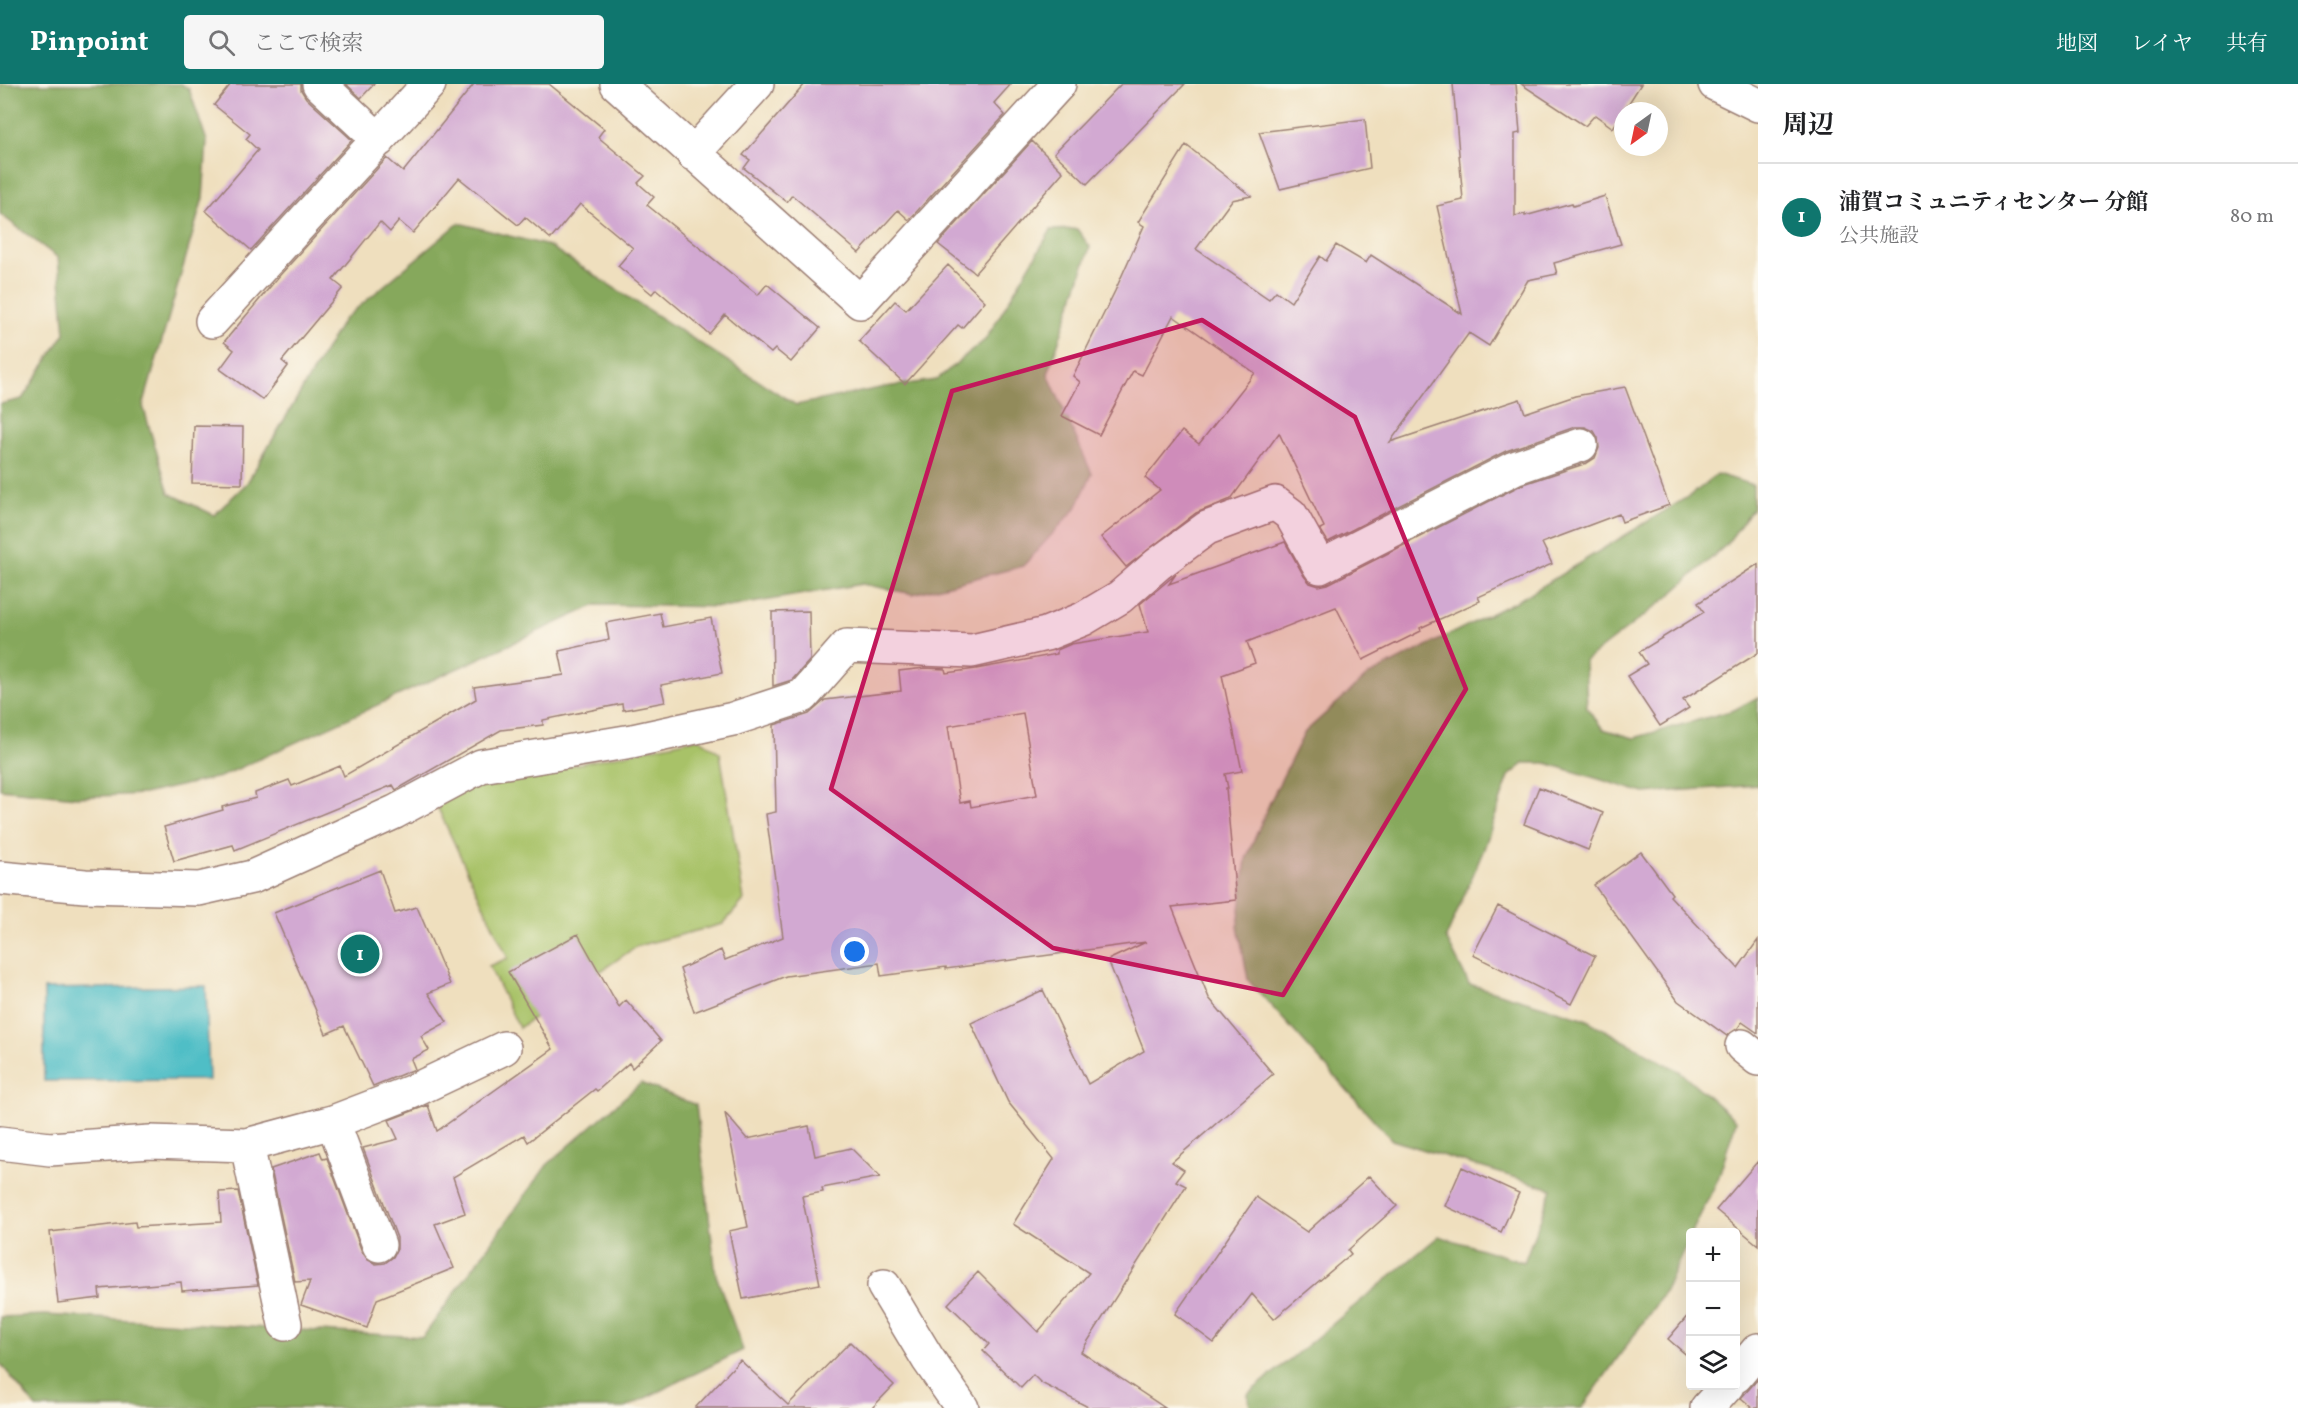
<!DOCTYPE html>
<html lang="ja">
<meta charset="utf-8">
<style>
:root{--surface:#fff;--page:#f6f6f6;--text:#202124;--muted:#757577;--line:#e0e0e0;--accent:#0f766e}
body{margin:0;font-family:Vollkorn,"Noto Serif JP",serif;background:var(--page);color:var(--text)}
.controls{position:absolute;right:18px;bottom:18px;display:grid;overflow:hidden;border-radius:6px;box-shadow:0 6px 24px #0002}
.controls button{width:54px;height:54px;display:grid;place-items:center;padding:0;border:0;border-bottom:2px solid var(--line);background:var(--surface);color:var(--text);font:30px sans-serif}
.compass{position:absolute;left:1614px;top:18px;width:54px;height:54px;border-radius:50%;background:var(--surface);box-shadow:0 6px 24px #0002;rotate:213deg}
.you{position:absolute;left:855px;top:868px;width:21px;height:21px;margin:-15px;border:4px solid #fff;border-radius:50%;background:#1a73e8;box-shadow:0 0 0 9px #1a73e833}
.badge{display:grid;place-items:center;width:39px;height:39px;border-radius:50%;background:var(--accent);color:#fff;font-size:20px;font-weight:700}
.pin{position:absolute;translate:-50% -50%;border:3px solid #fff;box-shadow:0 2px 6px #0006}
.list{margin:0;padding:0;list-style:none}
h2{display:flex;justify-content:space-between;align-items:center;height:78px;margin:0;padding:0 24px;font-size:26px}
h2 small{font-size:20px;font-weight:400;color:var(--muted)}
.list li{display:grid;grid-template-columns:39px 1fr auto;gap:18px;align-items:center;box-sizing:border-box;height:108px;padding:0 24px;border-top:2px solid var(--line)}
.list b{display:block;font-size:22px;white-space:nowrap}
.list p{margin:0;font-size:20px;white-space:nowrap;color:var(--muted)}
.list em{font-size:20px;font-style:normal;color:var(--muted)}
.icon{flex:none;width:33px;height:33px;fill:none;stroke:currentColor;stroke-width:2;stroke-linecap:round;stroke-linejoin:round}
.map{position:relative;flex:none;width:1758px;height:1324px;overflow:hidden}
header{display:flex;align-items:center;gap:36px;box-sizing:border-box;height:84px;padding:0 30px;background:var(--accent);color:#fff}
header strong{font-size:28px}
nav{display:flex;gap:33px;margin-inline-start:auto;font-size:21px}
.search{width:420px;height:54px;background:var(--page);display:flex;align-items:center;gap:15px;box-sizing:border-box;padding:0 21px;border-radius:6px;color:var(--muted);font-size:22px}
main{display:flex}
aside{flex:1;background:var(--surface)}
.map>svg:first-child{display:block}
.green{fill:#a8c268;stroke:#79704a;stroke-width:1.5}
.forest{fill:#86a85c;stroke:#686444;stroke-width:1.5}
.water{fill:#50bec6;stroke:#4d6e78;stroke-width:1.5}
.building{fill:#d2a9d2;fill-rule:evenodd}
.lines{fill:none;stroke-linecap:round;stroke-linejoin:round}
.minor-casing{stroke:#9c7f74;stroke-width:36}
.minor{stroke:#fff;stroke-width:33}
.marked{fill:#c2185b;fill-opacity:0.2;stroke:#c2185b;stroke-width:4.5;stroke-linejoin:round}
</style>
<header>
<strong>Pinpoint</strong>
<div class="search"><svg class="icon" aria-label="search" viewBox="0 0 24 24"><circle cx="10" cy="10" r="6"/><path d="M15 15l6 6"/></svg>ここで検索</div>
<nav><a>地図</a><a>レイヤ</a><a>共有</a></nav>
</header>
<main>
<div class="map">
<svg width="1758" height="1324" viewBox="0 0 1758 1324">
<rect width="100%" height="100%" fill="#fbf7ec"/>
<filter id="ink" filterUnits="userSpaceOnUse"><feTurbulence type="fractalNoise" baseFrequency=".0167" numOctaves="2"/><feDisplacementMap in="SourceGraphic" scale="12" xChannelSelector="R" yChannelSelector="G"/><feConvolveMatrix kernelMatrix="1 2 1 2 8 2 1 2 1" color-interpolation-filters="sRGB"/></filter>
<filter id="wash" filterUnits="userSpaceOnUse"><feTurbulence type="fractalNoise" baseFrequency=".008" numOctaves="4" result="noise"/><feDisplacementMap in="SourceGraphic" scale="24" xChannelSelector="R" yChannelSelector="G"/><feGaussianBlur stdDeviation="1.35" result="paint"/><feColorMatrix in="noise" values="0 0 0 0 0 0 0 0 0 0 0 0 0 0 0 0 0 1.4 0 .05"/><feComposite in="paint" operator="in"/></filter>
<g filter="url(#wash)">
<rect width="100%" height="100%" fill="#efdfbe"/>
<path class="green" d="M 699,654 L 720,669 L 744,816 L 723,840 L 637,862 L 519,944 L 489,882 L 508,874 L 436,720 L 467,704 Z"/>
<path class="forest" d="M 0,0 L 181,0 L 189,5 L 207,57 L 203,114 L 143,322 L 169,409 L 214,431 L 247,399 L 343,236 L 459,139 L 549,162 L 796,321 L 885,303 L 936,296 L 986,255 L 1051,146 L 1077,145 L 1090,163 L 1048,290 L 1092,390 L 1076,424 L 1023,482 L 913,510 L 862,500 L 729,523 L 596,521 L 220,693 L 144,710 L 76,713 L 0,705 L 0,320 L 22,315 L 65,249 L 58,174 L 0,130 Z
M 1717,390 L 1753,401 L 1753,424 L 1726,461 L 1667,514 L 1585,577 L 1587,624 L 1603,645 L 1634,654 L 1734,626 L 1758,613 L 1758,701 L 1644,709 L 1546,679 L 1525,679 L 1509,692 L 1484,765 L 1446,854 L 1469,900 L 1583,934 L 1681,988 L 1736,1037 L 1718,1095 L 1692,1148 L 1690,1148 L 1690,1153 L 1664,1209 L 1582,1324 L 1250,1324 L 1248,1310 L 1439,1152 L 1524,1178 L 1552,1105 L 1392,1056 L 1248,896 L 1238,842 L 1246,775 L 1270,718 L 1305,648 L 1367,592 L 1526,512 L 1694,409 Z
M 641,999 L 696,1021 L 716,1191 L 743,1266 L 625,1324 L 36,1324 L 0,1279 L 0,1233 L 45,1231 L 423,1253 L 547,1081 Z"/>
<path class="water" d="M 206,902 L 209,996 L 44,997 L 44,905 Z"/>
<g id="blocks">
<path class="building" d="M 231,0 L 301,0 L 301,6 L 306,14 L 352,56 L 251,166 L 206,127 L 258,66 L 246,55 L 250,50 L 214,21 Z
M 346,0 L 374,0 L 361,14 Z
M 474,0 L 549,0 L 604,45 L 598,53 L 645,92 L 638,99 L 654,113 L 647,121 L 758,211 L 767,200 L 820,244 L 791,278 L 775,265 L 771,269 L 725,231 L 709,250 L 656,205 L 652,210 L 618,182 L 633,164 L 580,120 L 551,155 L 525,133 L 518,141 L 459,94 L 413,149 L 399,137 L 390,148 L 380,138 L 333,196 L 343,204 L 282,277 L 288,282 L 263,316 L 220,285 L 234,266 L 224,258 L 280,191 L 387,74 L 403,88 Z
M 805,0 L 1011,0 L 994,19 L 1005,31 L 909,136 L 898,126 L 859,169 L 792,111 L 787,118 L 744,84 L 750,76 L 743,71 Z
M 1121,0 L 1185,0 L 1087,100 L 1054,69 Z
M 1453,0 L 1516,0 L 1520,49 L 1515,50 L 1515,132 L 1525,130 L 1525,132 L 1572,119 L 1573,122 L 1605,112 L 1621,160 L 1554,179 L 1557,190 L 1528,196 L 1489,262 L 1469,249 L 1390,358 L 1520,315 L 1525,329 L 1575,312 L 1625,303 L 1669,421 L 1622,438 L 1619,430 L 1542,459 L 1552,480 L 1478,513 L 1480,517 L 1420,544 L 1421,547 L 1363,576 L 1336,523 L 1247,558 L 1255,579 L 1222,591 L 1242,687 L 1225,690 L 1228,704 L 1226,704 L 1236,816 L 1172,823 L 1209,914 L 1273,990 L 1172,1078 L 1184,1086 L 1176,1097 L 1186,1102 L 1081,1268 L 1165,1324 L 1090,1324 L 1041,1299 L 1033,1291 L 1021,1304 L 983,1267 L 989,1260 L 948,1220 L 978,1188 L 1038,1248 L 1089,1189 L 1013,1140 L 1054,1075 L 1008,1018 L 971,939 L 1043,906 L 1088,1000 L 1144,967 L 1108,876 L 1146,858 L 946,885 L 946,883 L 881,892 L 879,879 L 786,892 L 694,928 L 680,885 L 721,866 L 725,876 L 783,853 L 766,730 L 776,728 L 774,641 L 809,630 L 825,616 L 901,607 L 899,587 L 925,584 L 945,585 L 946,589 L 976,585 L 1057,570 L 1057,566 L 1071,560 L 1148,548 L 1140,520 L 1176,490 L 1169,500 L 1285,458 L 1304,492 L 1310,499 L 1319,502 L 1328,500 L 1521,401 L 1587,379 L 1595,374 L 1599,364 L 1598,354 L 1594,347 L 1585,343 L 1575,343 L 1506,367 L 1328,458 L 1320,445 L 1324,443 L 1279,349 L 1231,415 L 1196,429 L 1126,483 L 1101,453 L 1160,406 L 1145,394 L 1182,347 L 1199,360 L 1255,289 L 1173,232 L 1142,291 L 1133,287 L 1099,351 L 1062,332 L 1080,298 L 1073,292 L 1115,207 L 1144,142 L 1138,138 L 1186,61 L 1251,112 L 1232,116 L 1196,165 L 1269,215 L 1276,207 L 1291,218 L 1320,172 L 1326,177 L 1336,161 L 1366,179 L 1371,171 L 1462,230 L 1437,122 L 1463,116 ZM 1023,629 L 1037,711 L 971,723 L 970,717 L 960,719 L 948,642 Z
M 1521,0 L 1641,0 L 1613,44 L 1595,31 L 1585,42 Z
M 1365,35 L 1370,84 L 1280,105 L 1259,48 Z
M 1032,57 L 1063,88 L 975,189 L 938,160 Z
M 948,181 L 985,217 L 962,244 L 958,241 L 905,300 L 859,257 L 895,217 L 906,226 Z
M 194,342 L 243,343 L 242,400 L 192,399 Z
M 1758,480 L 1758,569 L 1683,616 L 1689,624 L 1660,642 L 1627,592 L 1647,580 L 1639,568 L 1704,528 L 1698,519 Z
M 809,527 L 810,576 L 792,596 L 773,602 L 772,528 Z
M 660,529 L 663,543 L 711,534 L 722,589 L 661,601 L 665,618 L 623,626 L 622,620 L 543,636 L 543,641 L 501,646 L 396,706 L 393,701 L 235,766 L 233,761 L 174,777 L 164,743 L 223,726 L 222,723 L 256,714 L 255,709 L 289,696 L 292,702 L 340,682 L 344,692 L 476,615 L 474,603 L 564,591 L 559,567 L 609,556 L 606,539 Z
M 1539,703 L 1603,729 L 1588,766 L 1524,740 Z
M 1641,768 L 1672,810 L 1670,812 L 1738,884 L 1758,856 L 1758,949 L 1742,938 L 1738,944 L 1727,952 L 1678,917 L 1594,801 Z
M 380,786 L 395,829 L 417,823 L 450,900 L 428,909 L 447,938 L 421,952 L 429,966 L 411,975 L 415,985 L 373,1002 L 344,942 L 326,950 L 274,829 Z
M 1498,822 L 1595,872 L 1571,920 L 1473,871 Z
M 578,850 L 619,923 L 626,916 L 661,957 L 632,984 L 629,979 L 597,1007 L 595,1005 L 528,1058 L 524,1051 L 453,1093 L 465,1129 L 435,1140 L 454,1184 L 377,1215 L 367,1244 L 301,1221 L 310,1197 L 295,1198 L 271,1085 L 320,1068 L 323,1075 L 327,1074 L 362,1168 L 368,1176 L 376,1180 L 385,1179 L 393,1173 L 397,1165 L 397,1154 L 363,1064 L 398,1055 L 389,1036 L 428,1021 L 437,1047 L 553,965 L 508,888 Z
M 725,1029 L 747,1055 L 809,1042 L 815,1072 L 851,1064 L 880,1093 L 822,1104 L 823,1108 L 802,1112 L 820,1200 L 743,1215 L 729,1147 L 748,1143 Z
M 1758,1077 L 1758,1161 L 1716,1126 Z
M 1462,1083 L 1519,1109 L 1501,1148 L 1445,1122 Z
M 1369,1092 L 1397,1122 L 1348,1166 L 1351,1170 L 1274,1235 L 1252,1210 L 1214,1259 L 1175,1230 L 1256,1113 L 1307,1148 Z
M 238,1107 L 258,1201 L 182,1207 L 181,1198 L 99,1205 L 100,1214 L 58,1219 L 50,1148 L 135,1138 L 136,1143 L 221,1138 L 219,1108 Z
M 1690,1229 L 1690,1274 L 1668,1255 Z
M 850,1258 L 894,1301 L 872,1324 L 695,1324 L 740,1276 L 788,1321 Z
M 1758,1295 L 1758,1324 L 1753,1324 L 1741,1314 Z"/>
</g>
</g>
<g filter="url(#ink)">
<use href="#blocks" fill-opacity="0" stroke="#9c7f74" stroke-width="1.5"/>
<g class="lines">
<g class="minor-casing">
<path id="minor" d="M 319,0 L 379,56
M 617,0 L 860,218 L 1059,0
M 1715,0 L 1758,21
M 693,70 L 757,0
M 212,237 L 429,0
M 0,794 L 85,802 L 199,805 L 252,793 L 395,728 L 481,682 L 632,657 L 733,635 L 803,612 L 847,562 L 972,567 L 1046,550 L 1083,535 L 1120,513 L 1158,480 L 1207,444 L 1275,419 L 1291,431 L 1320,483 L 1514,384 L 1581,361
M 1742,962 L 1758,975
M 333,1038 L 379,1161
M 0,1059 L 50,1065 L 150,1058 L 247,1061 L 333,1038 L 411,1008 L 504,964
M 247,1061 L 285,1240
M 884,1202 L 928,1275 L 962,1324
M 1736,1292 L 1758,1266
M 1707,1324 L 1727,1302"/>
</g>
<use href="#minor" class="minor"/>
</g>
</g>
<path class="marked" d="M 1202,236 L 1355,333 L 1466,605 L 1283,911 L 1053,864 L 831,705 L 952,307 Z"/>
</svg>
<div class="controls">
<button>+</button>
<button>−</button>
<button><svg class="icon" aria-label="layers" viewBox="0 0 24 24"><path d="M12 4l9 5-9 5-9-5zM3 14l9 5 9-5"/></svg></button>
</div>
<svg class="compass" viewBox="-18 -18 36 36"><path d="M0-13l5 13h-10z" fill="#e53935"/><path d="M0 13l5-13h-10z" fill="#757577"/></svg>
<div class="you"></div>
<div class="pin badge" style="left:360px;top:870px">1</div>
</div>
<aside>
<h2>周辺<small></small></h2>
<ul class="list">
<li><span class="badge">1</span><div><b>浦賀コミュニティセンター 分館</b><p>公共施設</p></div><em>80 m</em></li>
</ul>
</aside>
</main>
